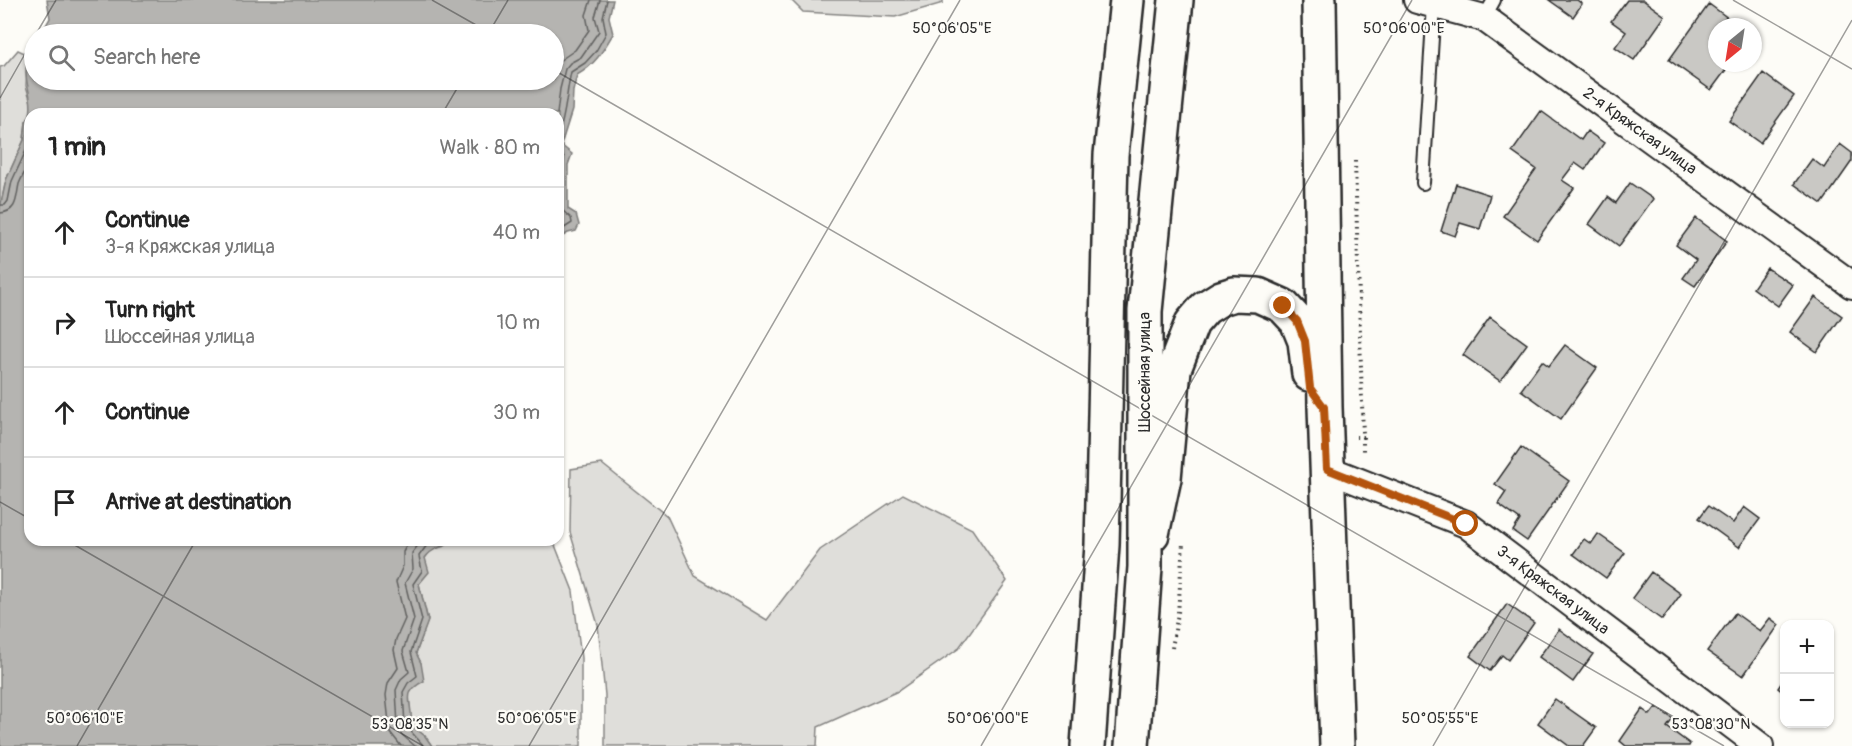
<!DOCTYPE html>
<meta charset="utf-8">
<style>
:root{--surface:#fff;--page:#f6f6f6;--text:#222;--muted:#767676;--line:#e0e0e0}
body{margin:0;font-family:Pangolin,sans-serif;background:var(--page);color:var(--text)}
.controls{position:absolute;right:18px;bottom:18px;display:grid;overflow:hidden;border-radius:12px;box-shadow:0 2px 4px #0004}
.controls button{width:54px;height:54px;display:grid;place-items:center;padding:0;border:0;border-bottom:2px solid var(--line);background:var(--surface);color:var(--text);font:30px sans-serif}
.compass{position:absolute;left:1708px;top:18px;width:54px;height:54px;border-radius:50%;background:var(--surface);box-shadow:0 2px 4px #0004;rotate:210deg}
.stop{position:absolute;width:18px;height:18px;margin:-14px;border:4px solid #b45309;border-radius:50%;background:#fff}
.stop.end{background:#b45309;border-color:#fff;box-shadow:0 2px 6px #0008}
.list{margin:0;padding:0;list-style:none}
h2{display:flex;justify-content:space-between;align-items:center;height:78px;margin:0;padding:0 24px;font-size:26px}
h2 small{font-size:20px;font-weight:400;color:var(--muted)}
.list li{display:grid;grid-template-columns:39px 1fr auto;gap:18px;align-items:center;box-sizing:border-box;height:90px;padding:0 24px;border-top:2px solid var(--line)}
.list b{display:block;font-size:22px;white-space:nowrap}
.list p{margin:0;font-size:20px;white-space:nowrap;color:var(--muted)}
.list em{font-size:20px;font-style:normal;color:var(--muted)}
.icon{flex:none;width:33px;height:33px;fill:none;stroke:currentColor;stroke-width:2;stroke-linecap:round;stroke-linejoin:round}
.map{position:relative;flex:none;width:1852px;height:746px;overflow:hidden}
.search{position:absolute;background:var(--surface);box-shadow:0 2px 4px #0004;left:24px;top:24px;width:540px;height:66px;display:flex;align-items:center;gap:15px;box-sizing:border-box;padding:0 21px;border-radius:33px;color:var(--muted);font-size:22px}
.panel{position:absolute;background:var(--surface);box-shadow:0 2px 4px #0004;left:24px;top:108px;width:540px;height:438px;border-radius:18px}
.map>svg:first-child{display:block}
.green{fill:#dfdeda;stroke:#858482;stroke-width:1.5}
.water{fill:#b5b4b1;stroke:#7e7d7b;stroke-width:1.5}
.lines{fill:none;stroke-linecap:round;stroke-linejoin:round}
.shore{stroke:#626261;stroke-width:1.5}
.building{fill:#c9c8c4;stroke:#2b2b2b;stroke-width:1.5}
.service-casing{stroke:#2b2b2b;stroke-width:16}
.minor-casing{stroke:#2b2b2b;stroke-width:30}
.secondary-casing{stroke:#2b2b2b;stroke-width:38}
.primary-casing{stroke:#2b2b2b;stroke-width:38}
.path{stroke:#2b2b2b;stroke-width:4;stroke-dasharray:1.5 4.5;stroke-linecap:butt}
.service{stroke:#fdfcf7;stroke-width:12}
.minor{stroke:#fdfcf7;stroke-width:26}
.secondary{stroke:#fdfcf7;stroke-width:33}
.primary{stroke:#fdfcf7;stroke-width:33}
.route{stroke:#b45309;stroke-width:8}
.ticks{fill:none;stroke:#2b2b2b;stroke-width:1.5;stroke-opacity:0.45}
.labels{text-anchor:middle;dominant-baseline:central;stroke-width:4.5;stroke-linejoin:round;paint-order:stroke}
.street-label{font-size:16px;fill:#2b2b2b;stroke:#fdfcf7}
.ticks-label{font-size:15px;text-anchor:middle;fill:#2b2b2b;stroke:#fdfcf7;stroke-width:4.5;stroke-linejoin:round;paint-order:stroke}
</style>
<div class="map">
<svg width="1852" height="746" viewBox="0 0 1852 746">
<rect width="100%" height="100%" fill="#fdfcf7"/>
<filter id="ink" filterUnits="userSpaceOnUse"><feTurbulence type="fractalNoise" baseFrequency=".0167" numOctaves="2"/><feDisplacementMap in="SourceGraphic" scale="12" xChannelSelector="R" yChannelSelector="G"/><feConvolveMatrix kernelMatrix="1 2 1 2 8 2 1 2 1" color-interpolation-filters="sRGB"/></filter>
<g filter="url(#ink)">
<path class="green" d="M 791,0 L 943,0 L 943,3 L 895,17 L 803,12 Z
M 18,50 L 31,56 L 27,62 L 26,86 L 32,105 L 30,116 L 26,122 L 24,140 L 6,180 L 0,208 L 0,67 L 4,66 Z
M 602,464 L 667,516 L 695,576 L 767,620 L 820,550 L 903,494 L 972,529 L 1007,581 L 958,649 L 898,691 L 818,727 L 817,746 L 605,746 L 605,695 L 598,625 L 570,532 L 571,469 Z
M 450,540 L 553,540 L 573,591 L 581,658 L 581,746 L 432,746 L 425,736 L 411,725 L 409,693 L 421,663 L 416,653 L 428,620 L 419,584 L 425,558 L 431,550 L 445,546 Z"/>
<path class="water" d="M 47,0 L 613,0 L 609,17 L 613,34 C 603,51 595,65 577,75 L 573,91 L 572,110 L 561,145 L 572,154 L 568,165 L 568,209 L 576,214 L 579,225 L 576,231 L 568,233 L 558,239 L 558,114 L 30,114 C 35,94 18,75 31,56 L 34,57 L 34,80 L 554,80 L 554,34 L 52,34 L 45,27 L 50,18 Z
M 30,116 L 30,540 L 450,540 C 441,550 433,546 425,558 L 429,572 L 419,584 L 428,621 L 416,653 L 421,663 L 424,681 C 399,694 414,702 411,725 L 425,736 L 432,746 L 0,746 L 0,208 L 6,180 L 24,140 L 26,122 Z"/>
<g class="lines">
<path class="shore" d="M 554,76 L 559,61 L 575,50 L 589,30 L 586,15 L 591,0
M 557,114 L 560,89 L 565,69 L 570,63 L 581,57 L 599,31 L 595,17 L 600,0
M 558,136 C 566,115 566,94 571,72 L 585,63 L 596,51 L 606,33 L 603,17 L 607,0
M 558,151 L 564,157 L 561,181 L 562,210 L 571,218 L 572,223 L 558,232
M 0,205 L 5,205 L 8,201 L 12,181 L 30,142
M 0,213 C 18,212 16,197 19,184 C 22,176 27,169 30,162
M 401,746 L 390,732 L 386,695 L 388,683 L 398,668 L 394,650 L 396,639 L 405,619 L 396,582 L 403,566 L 403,552 L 410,540
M 415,746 L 401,734 L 398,726 L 396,690 L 401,679 L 409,672 L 403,651 L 414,619 L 405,583 L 413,569 L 412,553 L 422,540
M 424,746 L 405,725 L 403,692 L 408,683 L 417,676 L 411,652 L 422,620 L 413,584 L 422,571 L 419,556 L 427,545 L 442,540"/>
</g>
<path class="building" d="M 1549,0 L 1577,0 L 1582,4 L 1573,17 Z
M 1627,0 L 1643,0 L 1665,16 L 1634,60 L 1615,47 L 1626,32 L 1611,21 Z
M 1709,4 L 1740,27 L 1717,27 L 1717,63 L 1731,63 L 1711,90 L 1669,60 Z
M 1763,73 L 1794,96 L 1760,143 L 1729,121 Z
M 1541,111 L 1581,140 L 1587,131 L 1604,143 L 1585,170 L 1575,163 L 1562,180 L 1574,188 L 1537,240 L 1503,216 L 1536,169 L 1512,152 Z
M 1840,144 L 1852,153 L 1852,161 L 1822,204 L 1794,184 L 1812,159 L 1824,168 Z
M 1630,183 L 1653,199 L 1619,246 L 1589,224 L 1608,197 L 1616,203 Z
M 1456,184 L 1490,195 L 1480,229 L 1460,223 L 1455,236 L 1441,231 Z
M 1696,218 L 1727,241 L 1695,286 L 1683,278 L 1696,260 L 1676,245 Z
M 1767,268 L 1793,285 L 1778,306 L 1753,288 Z
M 1815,297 L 1842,316 L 1817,352 L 1790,332 Z
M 1490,317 L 1527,344 L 1500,381 L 1463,355 Z
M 1565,345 L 1597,368 L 1561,419 L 1521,390 L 1542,361 L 1549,366 Z
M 1521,447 L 1569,481 L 1527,541 L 1513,531 L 1520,520 L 1498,504 L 1506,492 L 1495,484 Z
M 1708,506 L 1733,523 L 1744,507 L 1760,519 L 1739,547 L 1699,518 Z
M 1598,534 L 1625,553 L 1606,578 L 1573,554 L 1584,539 L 1591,544 Z
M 1651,572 L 1681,594 L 1662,620 L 1632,598 Z
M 1507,604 L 1534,623 L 1508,660 L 1502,655 L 1490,671 L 1470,656 Z
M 1735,613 L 1760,631 L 1770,618 L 1779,625 L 1743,676 L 1707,651 Z
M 1559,629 L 1593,654 L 1573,682 L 1539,657 Z
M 1784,679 L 1784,693 L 1778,688 Z
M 1555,699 L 1596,728 L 1583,746 L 1569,746 L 1538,723 Z
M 1656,707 L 1673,719 L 1667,727 L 1690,744 L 1689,746 L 1626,746 L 1620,741 L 1642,709 L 1650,715 Z"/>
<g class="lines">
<g class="service-casing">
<path id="service" d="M 1484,18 L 1494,0
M 1423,183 L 1434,5"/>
</g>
<g class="minor-casing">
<path id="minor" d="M 1417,0 L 1484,18 L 1852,285
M 1327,469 L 1466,524 L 1760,746"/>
</g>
<g class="secondary-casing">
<path id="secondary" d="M 1319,0 L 1325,407 L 1337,746
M 1152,534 L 1164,478 L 1174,369 L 1192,323 L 1205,308 L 1221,298 L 1234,294 L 1258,295 L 1283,306 L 1297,321 L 1305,341 L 1309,374"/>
</g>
<g class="primary-casing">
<path id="primary" d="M 1088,746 L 1102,545 L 1111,155 L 1127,0
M 1132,746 L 1145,567 L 1145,311 L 1176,0"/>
</g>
<path class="path" d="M 1355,161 L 1363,437 L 1356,437
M 1363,437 L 1363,454
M 1172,648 L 1178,613 L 1183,543"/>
<use href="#service" class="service"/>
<use href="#minor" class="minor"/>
<use href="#secondary" class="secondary"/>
<use href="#primary" class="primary"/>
</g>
</g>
<g class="lines" filter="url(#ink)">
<path class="route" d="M 1283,306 L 1297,321 L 1305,341 L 1310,388 L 1324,407 L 1327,469 L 1466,524"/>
</g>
<path class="ticks" d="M 432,0 L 492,34M 1733,0 L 1852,69M 36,34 L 56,0M 488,34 L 508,0M 554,70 L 1724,746M 0,98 L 34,38M 442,114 L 462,80M 0,502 L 30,519M 66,540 L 423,746M 77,746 L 196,540M 529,746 L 960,0M 981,746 L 1412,0M 1433,746 L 1852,20"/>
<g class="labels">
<g class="street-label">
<text transform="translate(1640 131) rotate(36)">2-я Кряжская улица</text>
<text transform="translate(1145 372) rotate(-90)">Шоссейная улица</text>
<text transform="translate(1553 590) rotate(37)">3-я Кряжская улица</text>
</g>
</g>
<g class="ticks-label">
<text x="952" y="33">50°06'05"E</text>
<text x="1404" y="33">50°06'00"E</text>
<text x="85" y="723">50°06'10"E</text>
<text x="537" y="723">50°06'05"E</text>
<text x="988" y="723">50°06'00"E</text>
<text x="1440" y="723">50°05'55"E</text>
<text x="410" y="729">53°08'35"N</text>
<text x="1711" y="729">53°08'30"N</text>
</g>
</svg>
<div class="controls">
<button>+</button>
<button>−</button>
</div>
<svg class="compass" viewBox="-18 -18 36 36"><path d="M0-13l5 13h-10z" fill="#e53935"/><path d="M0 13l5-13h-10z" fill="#767676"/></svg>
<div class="stop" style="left:1466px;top:524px"></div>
<div class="stop end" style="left:1283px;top:306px"></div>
<div class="search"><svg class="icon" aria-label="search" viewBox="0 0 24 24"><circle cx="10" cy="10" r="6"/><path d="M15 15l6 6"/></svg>Search here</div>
<section class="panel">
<h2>1 min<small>Walk · 80 m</small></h2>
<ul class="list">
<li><svg class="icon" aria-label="ahead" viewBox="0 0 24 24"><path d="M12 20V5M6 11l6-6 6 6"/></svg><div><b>Continue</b><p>3-я Кряжская улица</p></div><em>40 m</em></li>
<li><svg class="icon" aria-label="right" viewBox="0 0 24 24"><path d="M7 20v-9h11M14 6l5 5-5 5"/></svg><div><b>Turn right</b><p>Шоссейная улица</p></div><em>10 m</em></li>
<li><svg class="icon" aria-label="ahead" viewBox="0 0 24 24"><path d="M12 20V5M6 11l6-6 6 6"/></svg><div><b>Continue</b></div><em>30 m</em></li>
<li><svg class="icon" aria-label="arrive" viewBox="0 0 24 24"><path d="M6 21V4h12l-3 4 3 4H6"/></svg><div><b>Arrive at destination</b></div></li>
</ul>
</section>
</div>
